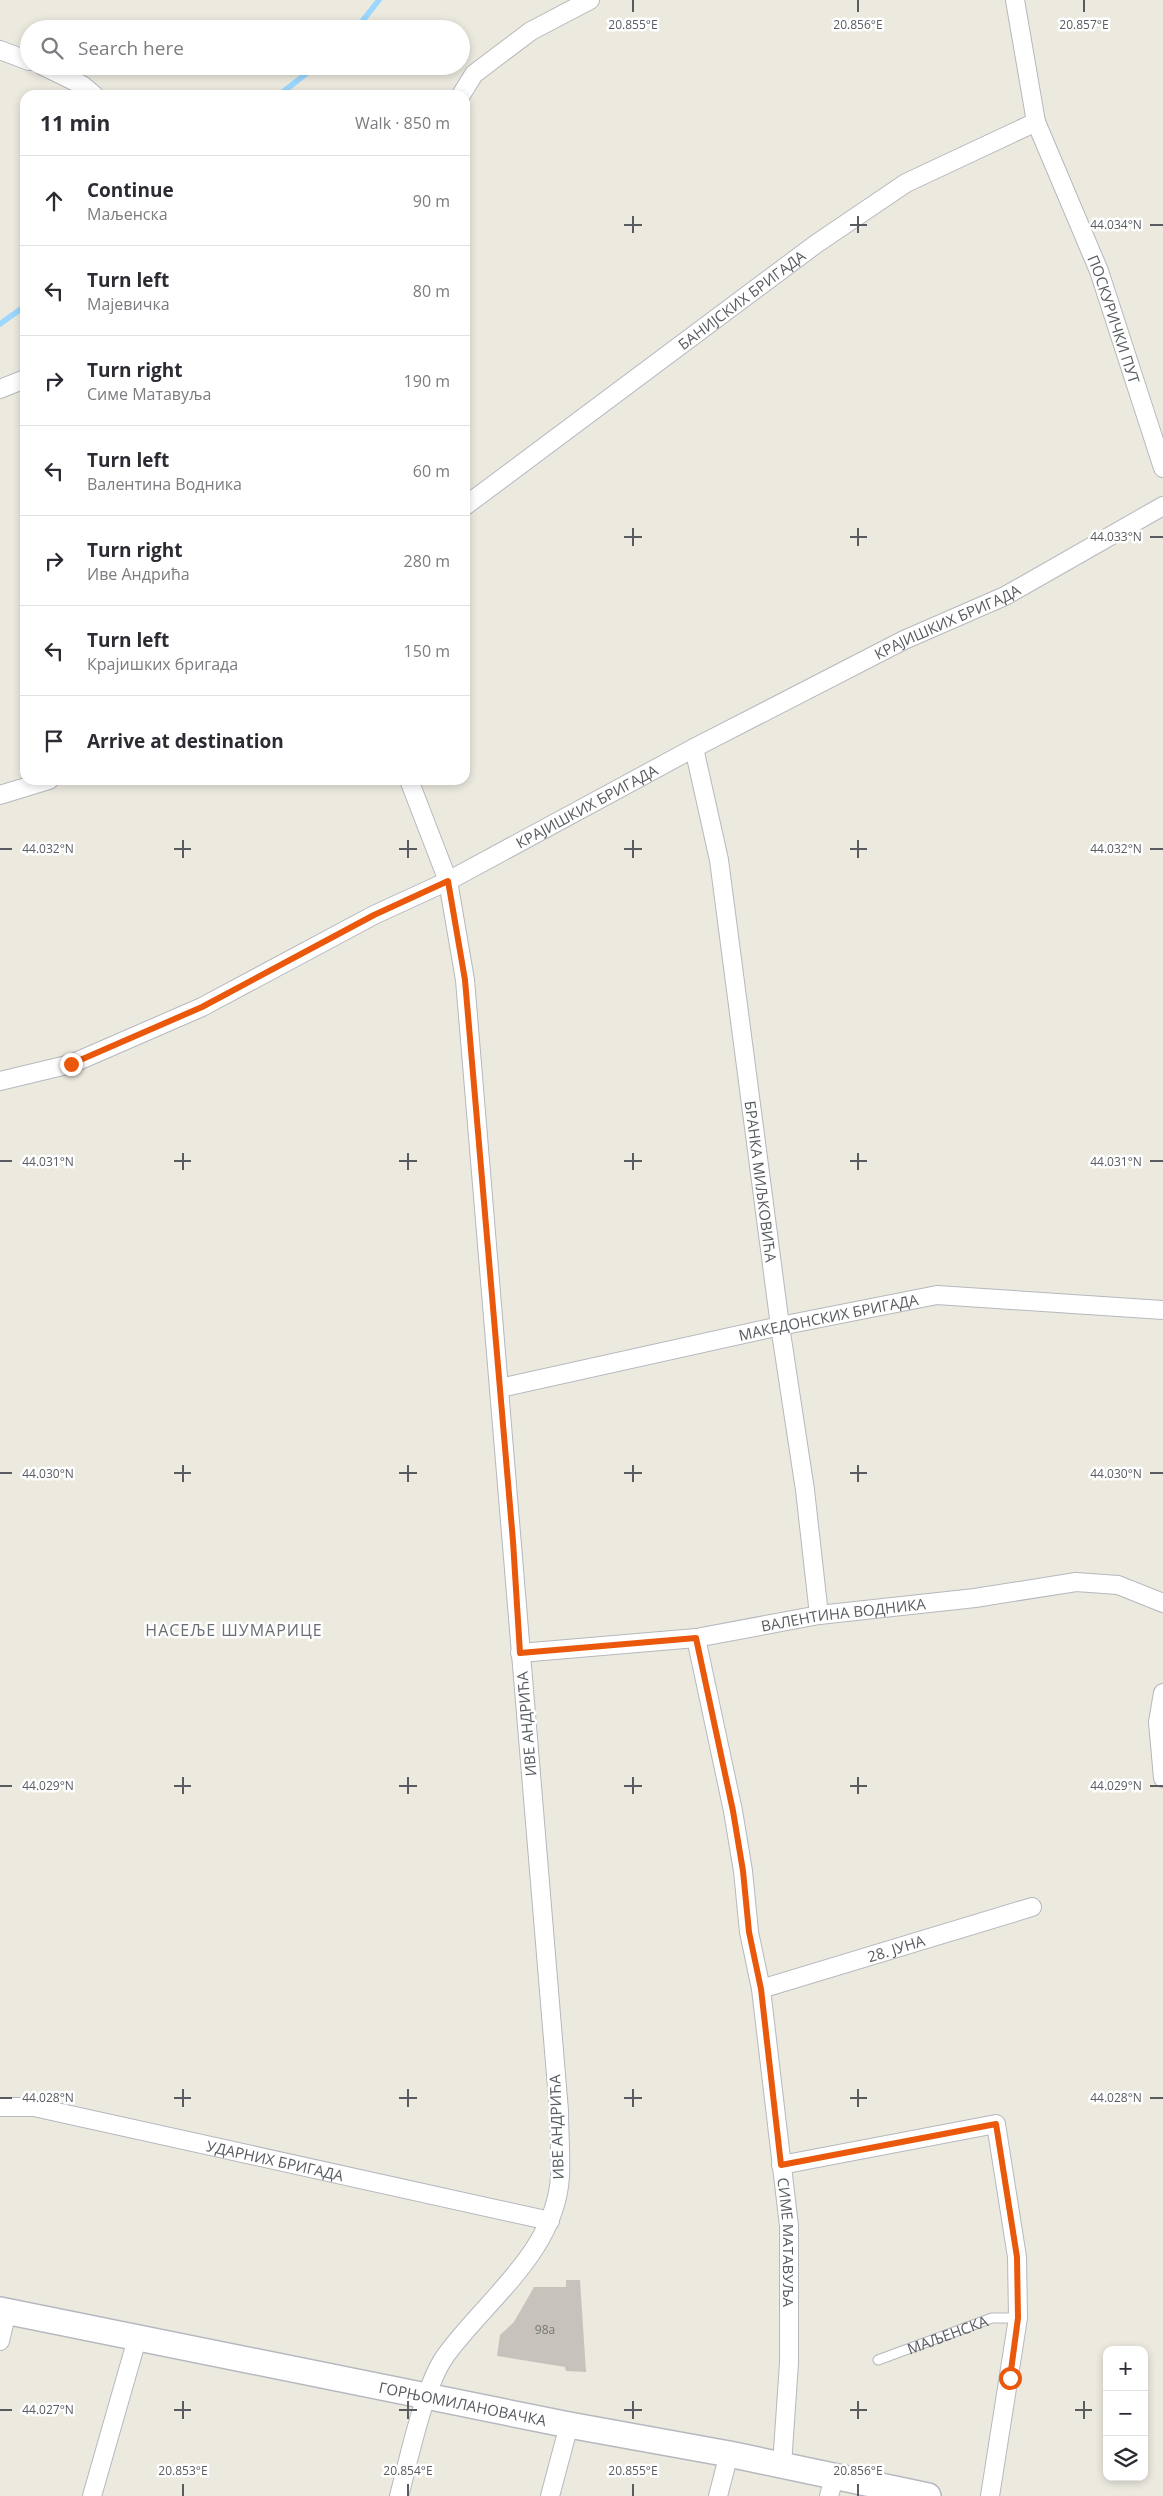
<!DOCTYPE html>
<meta charset="utf-8">
<style>
:root{--surface:#fff;--page:#f2f2f3;--text:#2b2b33;--muted:#7c7c81;--line:#e1e1e2}
body{margin:0;font-family:"Open Sans",sans-serif;background:var(--page);color:var(--text)}
.controls{position:absolute;right:15px;bottom:15px;display:grid;overflow:hidden;border-radius:10px;box-shadow:0 2px 8px #0003}
.controls button{width:45px;height:45px;display:grid;place-items:center;padding:0;border:0;border-bottom:1px solid var(--line);background:var(--surface);color:var(--text);font:25px sans-serif}
.stop{position:absolute;width:15px;height:15px;margin:-11px;border:4px solid #ea580c;border-radius:50%;background:#fff}
.stop.end{background:#ea580c;border-color:#fff;box-shadow:0 1px 5px #0008}
.list{margin:0;padding:0;list-style:none}
h2{display:flex;justify-content:space-between;align-items:center;height:65px;margin:0;padding:0 20px;font-size:21px}
h2 small{font-size:16px;font-weight:400;color:var(--muted)}
.list li{display:grid;grid-template-columns:32px 1fr auto;gap:15px;align-items:center;box-sizing:border-box;height:90px;padding:0 20px;border-top:1px solid var(--line)}
.list b{display:block;font-size:19px;white-space:nowrap}
.list p{margin:0;font-size:16px;white-space:nowrap;color:var(--muted)}
.list em{font-size:16px;font-style:normal;color:var(--muted)}
.icon{flex:none;width:28px;height:28px;fill:none;stroke:currentColor;stroke-width:2;stroke-linecap:round;stroke-linejoin:round}
.map{position:relative;flex:none;width:1163px;height:2496px;overflow:hidden}
.search{position:absolute;background:var(--surface);box-shadow:0 2px 8px #0003;left:20px;top:20px;width:450px;height:55px;display:flex;align-items:center;gap:12px;box-sizing:border-box;padding:0 18px;border-radius:28px;color:var(--muted);font-size:19px}
.panel{position:absolute;background:var(--surface);box-shadow:0 2px 8px #0003;left:20px;top:90px;width:450px;height:695px;border-radius:15px}
.map>svg:first-child{display:block}
.lines{fill:none;stroke-linecap:round;stroke-linejoin:round}
.stream{stroke:#9cd7ff;stroke-width:5.5}
.building{fill:#c7c3bc}
.lane-casing{stroke:#b5b8bd;stroke-width:11}
.street-casing{stroke:#b5b8bd;stroke-width:20}
.secondary-casing{stroke:#b5b9bf;stroke-width:28}
.lane{stroke:#fff;stroke-width:9}
.street{stroke:#fff;stroke-width:18}
.secondary{stroke:#fff;stroke-width:25}
.route{stroke:#ea580c;stroke-width:6}
.ticks{fill:none;stroke:#585c61;stroke-width:2}
.labels{text-anchor:middle;dominant-baseline:central;stroke-width:5;stroke-linejoin:round;paint-order:stroke}
.number-label{font-size:12px;fill:#747678}
.street-label{font-size:15px;fill:#585c61;stroke:#fff}
.neighbourhood-label{font-size:16px;letter-spacing:1px;fill:#696e73;stroke:#fff}
.ticks-label{font-size:12px;text-anchor:middle;fill:#585c61;stroke:#fff;stroke-width:5;stroke-linejoin:round;paint-order:stroke}
</style>
<div class="map">
<svg width="1163" height="2496" viewBox="0 0 1163 2496">
<rect width="100%" height="100%" fill="#ece9df"/>
<g class="lines">
<path class="stream" d="M 356,29 L 379,0
M 279,95 L 316,66
M 0,324 L 25,306"/>
</g>
<path class="building" d="M 566,2280 L 580,2280 L 586,2372 L 566,2371 L 565,2367 L 497,2356 L 500,2335 L 514,2322 L 534,2287 L 566,2287 Z"/>
<g class="lines">
<g class="lane-casing">
<g id="lane">
<path id="s1" d="M 878,2360 L 992,2318 L 1018,2318"/>
</g>
</g>
<g class="street-casing">
<g id="street">
<path id="s2" d="M 1015,0 L 1036,122 L 1099,271 L 1163,468"/>
<path d="M 0,50 L 29,61"/>
<path d="M 43,66 L 82,85 L 94,95"/>
<path d="M 461,95 L 474,74 L 531,31 L 590,0"/>
<path d="M 0,389 L 25,379"/>
<path id="s3" d="M 465,506 L 816,244 L 906,183 L 1036,122"/>
<path id="s4" d="M 694,748 L 719,860 L 780,1326 L 805,1490 L 819,1615"/>
<path d="M 0,795 L 49,780"/>
<path id="s5" d="M 0,1081 L 71,1064 L 202,1007 L 374,915 L 448,881 L 694,748 L 904,640 L 1005,596 L 1163,506"/>
<path id="s6" d="M 500,1388 L 780,1326 L 937,1295 L 1163,1310"/>
<path id="s7" d="M 696,1638 L 733,1811 L 743,1871 L 749,1932 L 761,1989 L 789,2226 L 789,2363 L 782,2465"/>
<path id="s8" d="M 520,1653 L 696,1638 L 819,1615 L 975,1598 L 1076,1582 L 1118,1585 L 1163,1603"/>
<path d="M 1163,1693 L 1158,1722 L 1163,1778"/>
<path id="s9" d="M 761,1989 L 1032,1907"/>
<path id="s10" d="M 0,2107 L 34,2107 L 550,2221"/>
<path d="M 781,2165 L 996,2124 L 1017,2257 L 1018,2318 L 990,2496"/>
<path d="M 0,2341 L 7,2311"/>
<path d="M 92,2496 L 137,2339"/>
<path d="M 399,2496 C 409,2459 424,2385 446,2355 C 486,2300 556,2251 560,2176 C 561,2154 559,2132 559,2111 L 465,980 L 448,881 L 409,780"/>
<path d="M 550,2496 L 569,2425"/>
<path d="M 718,2496 L 729,2454"/>
<path d="M 829,2496 L 834,2478"/>
</g>
</g>
<g class="secondary-casing">
<g id="secondary">
<path id="s11" d="M 0,2310 L 569,2425 L 729,2454 L 928,2496"/>
</g>
</g>
<use href="#lane" class="lane"/>
<use href="#street" class="street"/>
<use href="#secondary" class="secondary"/>
</g>
<g class="lines">
<path class="route" d="M 71,1064 L 202,1007 L 374,915 L 448,881 L 465,980 L 513,1541 L 520,1653 L 696,1638 L 733,1811 L 743,1871 L 749,1932 L 761,1989 L 781,2165 L 996,2124 L 1017,2257 L 1018,2318 L 1010,2378"/>
</g>
<path class="ticks" d="M 633,0 L 633,12M 858,0 L 858,12M 1084,0 L 1084,12M 633,216 L 633,233M 858,216 L 858,233M 624,225 L 642,225M 850,225 L 867,225M 1150,225 L 1163,225M 633,528 L 633,546M 858,528 L 858,546M 624,537 L 642,537M 850,537 L 867,537M 1150,537 L 1163,537M 183,840 L 183,858M 408,840 L 408,858M 633,840 L 633,858M 858,840 L 858,858M 0,849 L 12,849M 174,849 L 191,849M 399,849 L 417,849M 624,849 L 642,849M 850,849 L 867,849M 1150,849 L 1163,849M 183,1153 L 183,1170M 408,1153 L 408,1170M 633,1153 L 633,1170M 858,1153 L 858,1170M 0,1161 L 12,1161M 174,1161 L 191,1161M 399,1161 L 417,1161M 624,1161 L 642,1161M 850,1161 L 867,1161M 1150,1161 L 1163,1161M 183,1465 L 183,1482M 408,1465 L 408,1482M 633,1465 L 633,1482M 858,1465 L 858,1482M 0,1473 L 12,1473M 174,1473 L 191,1473M 399,1473 L 417,1473M 624,1473 L 642,1473M 850,1473 L 867,1473M 1150,1473 L 1163,1473M 183,1777 L 183,1794M 408,1777 L 408,1794M 633,1777 L 633,1794M 858,1777 L 858,1794M 0,1786 L 12,1786M 174,1786 L 191,1786M 399,1786 L 417,1786M 624,1786 L 642,1786M 850,1786 L 867,1786M 1150,1786 L 1163,1786M 183,2089 L 183,2107M 408,2089 L 408,2107M 633,2089 L 633,2107M 858,2089 L 858,2107M 0,2098 L 12,2098M 174,2098 L 191,2098M 399,2098 L 417,2098M 624,2098 L 642,2098M 850,2098 L 867,2098M 1150,2098 L 1163,2098M 183,2401 L 183,2419M 408,2401 L 408,2419M 633,2401 L 633,2419M 858,2401 L 858,2419M 1084,2401 L 1084,2419M 0,2410 L 12,2410M 174,2410 L 191,2410M 399,2410 L 417,2410M 624,2410 L 642,2410M 850,2410 L 867,2410M 1075,2410 L 1092,2410M 183,2484 L 183,2496M 408,2484 L 408,2496M 633,2484 L 633,2496M 858,2484 L 858,2496"/>
<g class="labels">
<g class="number-label">
<text x="545" y="2329">98a</text>
</g>
<g class="street-label">
<text stroke="none"><textPath href="#s3" startOffset="345">БАНИЈСКИХ БРИГАДА</textPath></text>
<text stroke="none"><textPath href="#s2" startOffset="336">ПОСКУРИЧКИ ПУТ</textPath></text>
<text stroke="none"><textPath href="#s5" startOffset="1055">КРАЈИШКИХ БРИГАДА</textPath></text>
<text stroke="none"><textPath href="#s5" startOffset="650">КРАЈИШКИХ БРИГАДА</textPath></text>
<text stroke="none"><textPath href="#s4" startOffset="439">БРАНКА МИЉКОВИЋА</textPath></text>
<text stroke="none"><textPath href="#s6" startOffset="336">МАКЕДОНСКИХ БРИГАДА</textPath></text>
<text stroke="none"><textPath href="#s8" startOffset="326">ВАЛЕНТИНА ВОДНИКА</textPath></text>
<text transform="translate(526 1724) rotate(-95)">ИВЕ АНДРИЋА</text>
<text stroke="none"><textPath href="#s9" startOffset="141">28. ЈУНА</textPath></text>
<text transform="translate(556 2127) rotate(-92)">ИВЕ АНДРИЋА</text>
<text stroke="none"><textPath href="#s10" startOffset="281">УДАРНИХ БРИГАДА</textPath></text>
<text stroke="none"><textPath href="#s7" startOffset="612">СИМЕ МАТАВУЉА</textPath></text>
<text stroke="none"><textPath href="#s1" startOffset="74">МАЉЕНСКА</textPath></text>
<text stroke="none"><textPath href="#s11" startOffset="472">ГОРЊОМИЛАНОВАЧКА</textPath></text>
</g>
<g class="neighbourhood-label">
<text x="234" y="1630">НАСЕЉЕ ШУМАРИЦЕ</text>
</g>
</g>
<g class="ticks-label">
<text x="633" y="29">20.855°E</text>
<text x="858" y="29">20.856°E</text>
<text x="1084" y="29">20.857°E</text>
<text x="1116" y="229">44.034°N</text>
<text x="1116" y="541">44.033°N</text>
<text x="48" y="853">44.032°N</text>
<text x="1116" y="853">44.032°N</text>
<text x="48" y="1166">44.031°N</text>
<text x="1116" y="1166">44.031°N</text>
<text x="48" y="1478">44.030°N</text>
<text x="1116" y="1478">44.030°N</text>
<text x="48" y="1790">44.029°N</text>
<text x="1116" y="1790">44.029°N</text>
<text x="48" y="2102">44.028°N</text>
<text x="1116" y="2102">44.028°N</text>
<text x="48" y="2414">44.027°N</text>
<text x="183" y="2475">20.853°E</text>
<text x="408" y="2475">20.854°E</text>
<text x="633" y="2475">20.855°E</text>
<text x="858" y="2475">20.856°E</text>
</g>
</svg>
<div class="controls">
<button>+</button>
<button>−</button>
<button><svg class="icon" aria-label="layers" viewBox="0 0 24 24"><path d="M12 4l9 5-9 5-9-5zM3 14l9 5 9-5"/></svg></button>
</div>
<div class="stop" style="left:1010px;top:2378px"></div>
<div class="stop end" style="left:71px;top:1064px"></div>
<div class="search"><svg class="icon" aria-label="search" viewBox="0 0 24 24"><circle cx="10" cy="10" r="6"/><path d="M15 15l6 6"/></svg>Search here</div>
<section class="panel">
<h2>11 min<small>Walk · 850 m</small></h2>
<ul class="list">
<li><svg class="icon" aria-label="ahead" viewBox="0 0 24 24"><path d="M12 20V5M6 11l6-6 6 6"/></svg><div><b>Continue</b><p>Маљенска</p></div><em>90 m</em></li>
<li><svg class="icon" aria-label="left" viewBox="0 0 24 24"><path d="M17 20v-9H6M10 6l-5 5 5 5"/></svg><div><b>Turn left</b><p>Мајевичка</p></div><em>80 m</em></li>
<li><svg class="icon" aria-label="right" viewBox="0 0 24 24"><path d="M7 20v-9h11M14 6l5 5-5 5"/></svg><div><b>Turn right</b><p>Симе Матавуља</p></div><em>190 m</em></li>
<li><svg class="icon" aria-label="left" viewBox="0 0 24 24"><path d="M17 20v-9H6M10 6l-5 5 5 5"/></svg><div><b>Turn left</b><p>Валентина Водника</p></div><em>60 m</em></li>
<li><svg class="icon" aria-label="right" viewBox="0 0 24 24"><path d="M7 20v-9h11M14 6l5 5-5 5"/></svg><div><b>Turn right</b><p>Иве Андрића</p></div><em>280 m</em></li>
<li><svg class="icon" aria-label="left" viewBox="0 0 24 24"><path d="M17 20v-9H6M10 6l-5 5 5 5"/></svg><div><b>Turn left</b><p>Крајишких бригада</p></div><em>150 m</em></li>
<li><svg class="icon" aria-label="arrive" viewBox="0 0 24 24"><path d="M6 21V4h12l-3 4 3 4H6"/></svg><div><b>Arrive at destination</b></div></li>
</ul>
</section>
</div>
